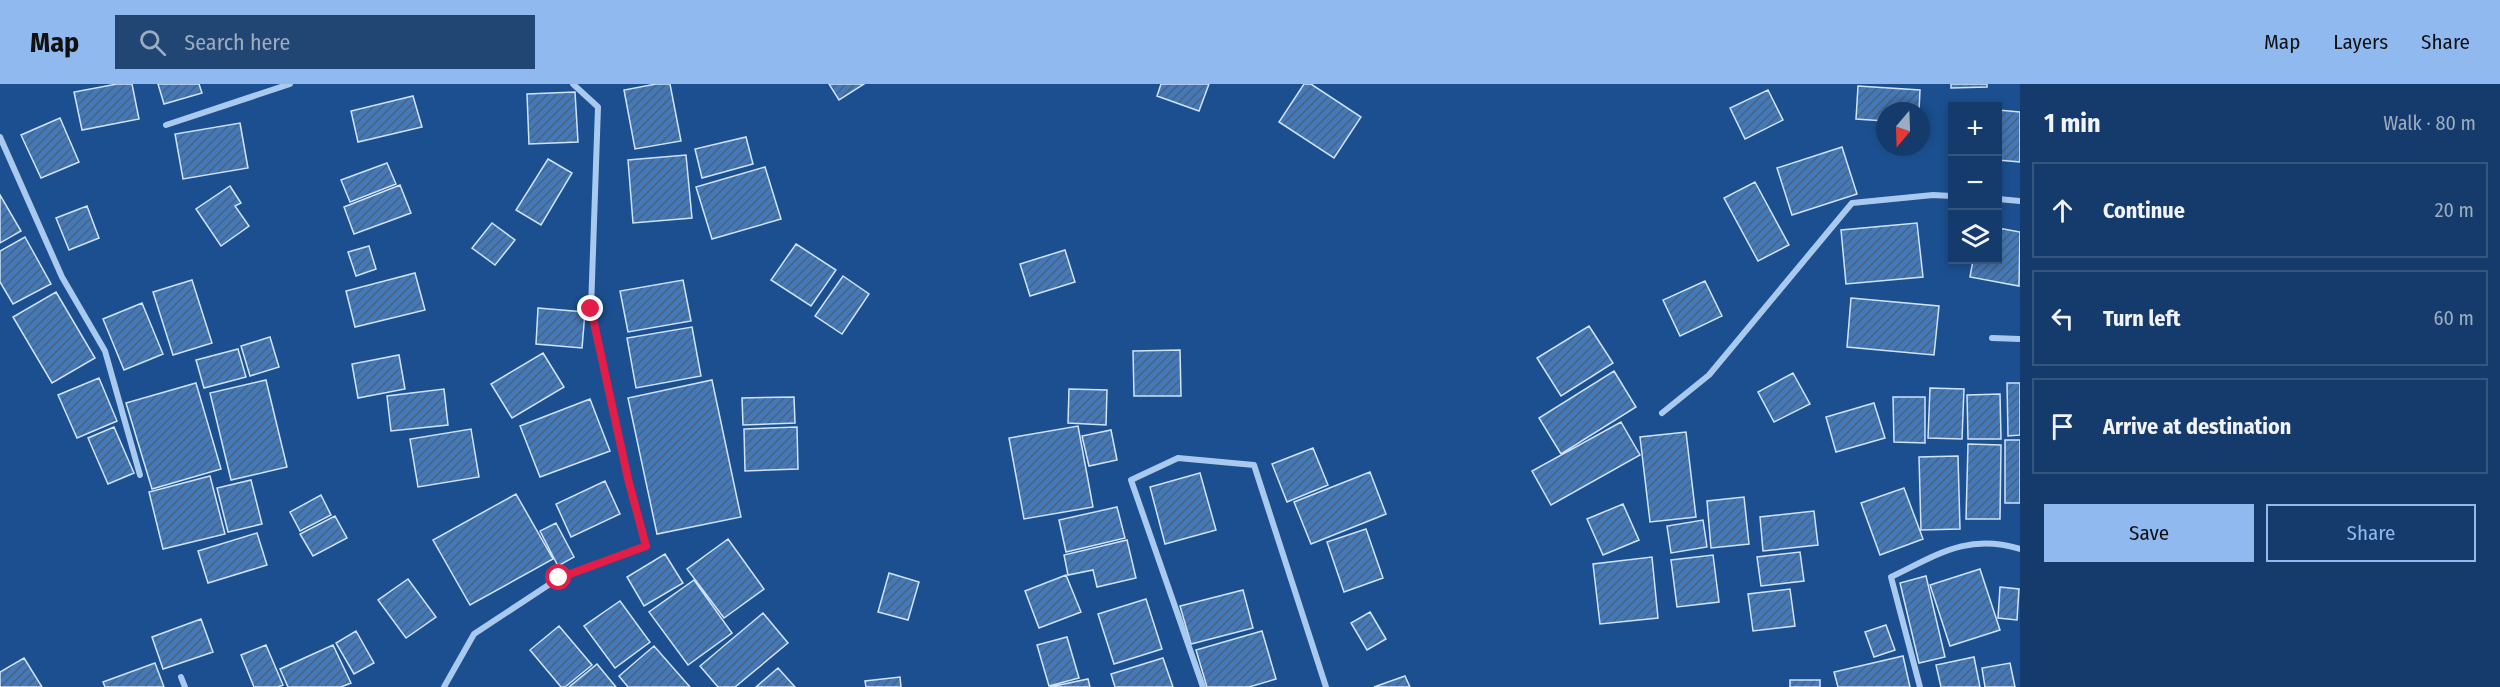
<!DOCTYPE html>
<meta charset="utf-8">
<style>
:root{--surface:#143b6b;--page:#214673;--text:#f1f3f6;--muted:#9dadc1;--line:#33557e;--accent:#90b9f0}
body{margin:0;font-family:"Fira Sans Condensed",sans-serif;background:var(--page);color:var(--text)}
.controls{position:absolute;right:18px;top:18px;display:grid;overflow:hidden;border-radius:0px;box-shadow:0 3px 9px #0003}
.controls button{width:54px;height:54px;display:grid;place-items:center;padding:0;border:0;border-bottom:2px solid var(--line);background:var(--surface);color:var(--text);font:30px sans-serif}
.compass{position:absolute;left:1876px;top:18px;width:54px;height:54px;border-radius:50%;background:var(--surface);box-shadow:0 3px 9px #0003;rotate:199deg}
.stop{position:absolute;width:18px;height:18px;margin:-14px;border:4px solid #e11d48;border-radius:50%;background:#fff}
.stop.end{background:#e11d48;border-color:#fff;box-shadow:0 2px 6px #0008}
.list{margin:0;padding:0;list-style:none}
h2{display:flex;justify-content:space-between;align-items:center;height:78px;margin:0;padding:0 24px;font-size:26px}
h2 small{font-size:20px;font-weight:400;color:var(--muted)}
.list li{display:grid;grid-template-columns:39px 1fr auto;gap:18px;align-items:center;box-sizing:border-box;height:96px;margin:0 12px 12px;padding:0 12px;border:2px solid var(--line);border-radius:0px}
.list b{display:block;font-size:22px;white-space:nowrap}
.list em{font-size:20px;font-style:normal;color:var(--muted)}
.actions{display:flex;gap:12px;padding:18px 24px}
.actions a{flex:1;padding:14px 0;border:2px solid var(--accent);border-radius:0px;text-align:center;font-size:21px;color:var(--accent)}
.actions .main{background:var(--accent);color:#111}
.icon{flex:none;width:33px;height:33px;fill:none;stroke:currentColor;stroke-width:2;stroke-linecap:round;stroke-linejoin:round}
.map{position:relative;flex:none;width:2020px;height:603px;overflow:hidden}
header{display:flex;align-items:center;gap:36px;box-sizing:border-box;height:84px;padding:0 30px;background:var(--accent);color:#111}
header strong{font-size:28px}
nav{display:flex;gap:33px;margin-inline-start:auto;font-size:21px}
.search{width:420px;height:54px;background:var(--page);display:flex;align-items:center;gap:15px;box-sizing:border-box;padding:0 21px;border-radius:0px;color:var(--muted);font-size:22px}
main{display:flex}
aside{flex:1;background:var(--surface)}
.map>svg:first-child{display:block}
.building{fill:url(#building-hatch);stroke:#cfe3fa;stroke-width:1.5}
.lines{fill:none;stroke-linecap:round;stroke-linejoin:round}
.minor{stroke:#a9c9ee;stroke-width:6}
.route{stroke:#e11d48;stroke-width:8}
</style>
<header>
<strong>Map</strong>
<div class="search"><svg class="icon" aria-label="search" viewBox="0 0 24 24"><circle cx="10" cy="10" r="6"/><path d="M15 15l6 6"/></svg>Search here</div>
<nav><a>Map</a><a>Layers</a><a>Share</a></nav>
</header>
<main>
<div class="map">
<svg width="2020" height="603" viewBox="0 0 2020 603">
<defs>
<pattern id="building-hatch" width="6" height="6" patternUnits="userSpaceOnUse" patternTransform="scale(1.5)"><rect width="6" height="6" fill="#4478b7"/><path d="M-1 1l2-2M0 6l6-6M5 7l2-2" fill="none" stroke="#486282"/></pattern>
</defs>
<rect width="100%" height="100%" fill="#1b4f8f"/>
<path class="building" d="M 117,0 L 132,0 L 139,35 L 82,46 L 74,8 Z
M 158,0 L 199,0 L 202,9 L 164,20 Z
M 656,0 L 670,0 L 681,57 L 635,65 L 624,6 Z
M 829,0 L 864,0 L 839,16 Z
M 1161,0 L 1209,0 L 1199,27 L 1157,12 Z
M 1304,0 L 1311,0 L 1361,33 L 1334,74 L 1279,38 Z
M 1951,0 L 1987,0 L 1987,3 L 1951,4 Z
M 1858,2 L 1920,6 L 1919,27 L 1885,27 L 1885,37 L 1856,35 Z
M 1768,6 L 1783,36 L 1745,55 L 1730,24 Z
M 575,8 L 578,58 L 529,60 L 527,10 Z
M 413,12 L 422,43 L 358,58 L 351,27 Z
M 1998,26 L 2020,28 L 2020,78 L 1998,76 Z
M 60,34 L 79,78 L 41,94 L 21,51 Z
M 240,39 L 248,84 L 183,95 L 175,50 Z
M 746,53 L 753,80 L 702,94 L 695,65 Z
M 1842,63 L 1857,110 L 1792,131 L 1777,84 Z
M 686,71 L 692,134 L 633,139 L 628,76 Z
M 548,75 L 572,89 L 541,141 L 516,126 Z
M 387,79 L 396,100 L 350,118 L 341,96 Z
M 765,83 L 781,135 L 712,155 L 696,103 Z
M 1755,98 L 1789,161 L 1758,177 L 1724,114 Z
M 400,101 L 411,129 L 354,150 L 344,123 Z
M 230,102 L 241,119 L 235,122 L 249,142 L 221,162 L 196,125 Z
M 0,111 L 21,147 L 0,159 Z
M 87,122 L 99,154 L 69,166 L 56,134 Z
M 492,139 L 515,156 L 495,181 L 472,164 Z
M 1917,139 L 1923,193 L 1846,200 L 1841,146 Z
M 1998,144 L 2020,148 L 2019,202 L 1970,193 L 1973,176 L 1998,176 Z
M 25,153 L 51,200 L 13,220 L 0,198 L 0,167 Z
M 796,160 L 836,186 L 811,222 L 771,196 Z
M 369,162 L 376,185 L 356,192 L 348,168 Z
M 1065,166 L 1075,198 L 1030,212 L 1020,180 Z
M 415,189 L 425,226 L 355,243 L 346,207 Z
M 843,192 L 869,210 L 842,250 L 815,232 Z
M 192,196 L 212,259 L 173,271 L 153,208 Z
M 683,196 L 691,237 L 628,248 L 620,207 Z
M 1705,197 L 1722,232 L 1680,252 L 1663,216 Z
M 56,208 L 95,274 L 52,299 L 13,233 Z
M 1851,214 L 1939,222 L 1934,271 L 1847,263 Z
M 142,219 L 163,270 L 124,286 L 103,235 Z
M 538,224 L 585,228 L 582,264 L 536,260 Z
M 1589,242 L 1613,279 L 1561,312 L 1537,274 Z
M 692,243 L 701,292 L 636,304 L 627,254 Z
M 270,253 L 279,283 L 250,292 L 241,262 Z
M 238,265 L 246,293 L 204,304 L 196,276 Z
M 1180,266 L 1181,312 L 1134,312 L 1133,267 Z
M 543,269 L 564,303 L 512,334 L 491,300 Z
M 399,271 L 405,305 L 358,314 L 352,280 Z
M 1614,287 L 1636,323 L 1561,370 L 1539,334 Z
M 1793,289 L 1810,320 L 1774,338 L 1758,308 Z
M 99,294 L 117,337 L 77,354 L 58,311 Z
M 266,296 L 287,383 L 231,396 L 210,309 Z
M 712,296 L 741,433 L 657,450 L 628,314 Z
M 196,299 L 221,385 L 152,405 L 126,319 Z
M 2007,299 L 2020,299 L 2020,351 L 2008,352 Z
M 1930,304 L 1964,305 L 1962,355 L 1928,354 Z
M 444,305 L 448,341 L 391,347 L 387,312 Z
M 1069,305 L 1107,306 L 1106,341 L 1068,339 Z
M 2000,310 L 2001,355 L 1968,355 L 1967,311 Z
M 794,313 L 795,339 L 743,341 L 742,314 Z
M 1893,313 L 1925,313 L 1925,359 L 1894,358 Z
M 590,315 L 610,367 L 540,393 L 520,342 Z
M 1874,319 L 1885,354 L 1836,368 L 1826,333 Z
M 1621,338 L 1640,371 L 1551,421 L 1532,387 Z
M 1078,342 L 1093,423 L 1024,435 L 1009,354 Z
M 114,343 L 134,389 L 108,400 L 88,354 Z
M 797,343 L 798,385 L 745,387 L 744,345 Z
M 471,345 L 479,393 L 418,403 L 410,355 Z
M 1111,346 L 1117,376 L 1089,382 L 1082,352 Z
M 1686,348 L 1696,433 L 1650,438 L 1640,353 Z
M 2005,356 L 2020,356 L 2020,419 L 2005,419 Z
M 1968,360 L 2001,361 L 2000,435 L 1966,435 Z
M 1313,364 L 1328,401 L 1287,418 L 1272,380 Z
M 1958,372 L 1960,445 L 1921,446 L 1919,373 Z
M 1370,388 L 1386,430 L 1311,460 L 1294,418 Z
M 1200,389 L 1216,446 L 1165,460 L 1150,403 Z
M 210,392 L 225,450 L 163,465 L 149,408 Z
M 251,396 L 262,440 L 228,448 L 217,404 Z
M 605,397 L 620,430 L 571,453 L 556,420 Z
M 1904,404 L 1923,455 L 1880,471 L 1861,419 Z
M 516,410 L 553,475 L 470,521 L 433,456 Z
M 321,411 L 331,431 L 300,447 L 290,428 Z
M 1744,413 L 1749,460 L 1711,464 L 1707,417 Z
M 1623,420 L 1639,456 L 1603,471 L 1587,435 Z
M 1117,423 L 1125,454 L 1066,468 L 1059,436 Z
M 1814,427 L 1818,461 L 1763,467 L 1760,433 Z
M 335,432 L 347,454 L 313,472 L 300,450 Z
M 1703,436 L 1707,463 L 1671,469 L 1667,442 Z
M 556,439 L 574,473 L 558,482 L 540,447 Z
M 1366,445 L 1383,494 L 1344,508 L 1327,458 Z
M 257,449 L 267,481 L 208,499 L 198,467 Z
M 728,455 L 764,505 L 724,534 L 687,485 Z
M 1127,456 L 1136,494 L 1097,503 L 1093,486 L 1068,491 L 1064,471 Z
M 1800,468 L 1804,497 L 1761,502 L 1757,473 Z
M 665,470 L 683,499 L 644,522 L 627,493 Z
M 1713,471 L 1719,518 L 1677,523 L 1671,476 Z
M 1652,473 L 1658,534 L 1600,540 L 1593,480 Z
M 1980,485 L 2000,546 L 1950,562 L 1930,501 Z
M 889,489 L 919,498 L 908,536 L 878,528 Z
M 1066,491 L 1081,528 L 1039,544 L 1025,507 Z
M 1926,492 L 1945,573 L 1919,579 L 1900,499 Z
M 408,495 L 436,533 L 406,554 L 378,516 Z
M 694,496 L 732,549 L 688,581 L 649,528 Z
M 2000,503 L 2019,505 L 2017,536 L 1998,534 Z
M 1790,505 L 1795,542 L 1753,547 L 1748,510 Z
M 1243,506 L 1253,544 L 1191,560 L 1180,522 Z
M 1146,515 L 1162,565 L 1114,580 L 1098,530 Z
M 620,517 L 650,558 L 615,584 L 584,542 Z
M 1370,528 L 1386,555 L 1367,566 L 1351,539 Z
M 763,529 L 788,559 L 735,603 L 718,603 L 700,582 Z
M 201,535 L 213,568 L 163,585 L 152,553 Z
M 1886,541 L 1895,566 L 1874,573 L 1865,548 Z
M 559,542 L 592,581 L 565,603 L 561,603 L 530,566 Z
M 356,547 L 374,579 L 354,590 L 336,559 Z
M 1262,547 L 1276,595 L 1249,603 L 1207,603 L 1196,566 Z
M 1067,553 L 1079,594 L 1049,602 L 1037,561 Z
M 266,561 L 283,601 L 278,603 L 254,603 L 241,571 Z
M 333,561 L 351,599 L 341,603 L 288,603 L 280,585 Z
M 654,562 L 690,603 L 628,603 L 619,592 Z
M 1903,572 L 1910,603 L 1838,603 L 1834,588 Z
M 1974,573 L 1980,603 L 1941,603 L 1936,581 Z
M 24,574 L 42,603 L 0,603 L 0,588 Z
M 1163,574 L 1173,603 L 1115,603 L 1111,590 Z
M 155,579 L 164,603 L 105,603 L 103,598 Z
M 2010,579 L 2015,603 L 1985,603 L 1982,584 Z
M 597,580 L 616,603 L 569,603 Z
M 778,584 L 795,603 L 756,603 Z
M 1405,592 L 1410,603 L 1374,603 Z
M 900,593 L 901,603 L 866,603 L 865,597 Z
M 1088,595 L 1090,603 L 1050,603 Z
M 1790,596 L 1820,596 L 1820,603 L 1790,603 Z"/>
<g class="lines">
<path class="minor" d="M 166,41 L 290,0
M 0,53 L 62,193 L 105,267 L 140,391
M 1998,115 L 2020,117
M 1992,254 L 2020,255
M 1662,329 L 1709,291 L 1852,119 L 1933,111 L 1952,112
M 181,593 L 185,603
M 444,603 L 474,550 L 559,494 L 646,462 L 628,395 L 591,225 L 598,23 L 573,0
M 1203,603 L 1131,396 L 1178,374 L 1254,381 L 1326,603
M 1920,603 L 1891,493 C 1937,471 1967,449 2020,465"/>
</g>
<g class="lines">
<path class="route" d="M 559,494 L 646,462 L 628,395 L 591,225"/>
</g>
</svg>
<div class="controls">
<button>+</button>
<button>−</button>
<button><svg class="icon" aria-label="layers" viewBox="0 0 24 24"><path d="M12 4l9 5-9 5-9-5zM3 14l9 5 9-5"/></svg></button>
</div>
<svg class="compass" viewBox="-18 -18 36 36"><path d="M0-13l5 13h-10z" fill="#e53935"/><path d="M0 13l5-13h-10z" fill="#9dadc1"/></svg>
<div class="stop" style="left:559px;top:494px"></div>
<div class="stop end" style="left:591px;top:225px"></div>
</div>
<aside>
<h2>1 min<small>Walk · 80 m</small></h2>
<ul class="list">
<li><svg class="icon" aria-label="ahead" viewBox="0 0 24 24"><path d="M12 20V5M6 11l6-6 6 6"/></svg><div><b>Continue</b></div><em>20 m</em></li>
<li><svg class="icon" aria-label="left" viewBox="0 0 24 24"><path d="M17 20v-9H6M10 6l-5 5 5 5"/></svg><div><b>Turn left</b></div><em>60 m</em></li>
<li><svg class="icon" aria-label="arrive" viewBox="0 0 24 24"><path d="M6 21V4h12l-3 4 3 4H6"/></svg><div><b>Arrive at destination</b></div></li>
</ul>
<div class="actions"><a class="main">Save</a><a>Share</a></div>
</aside>
</main>
